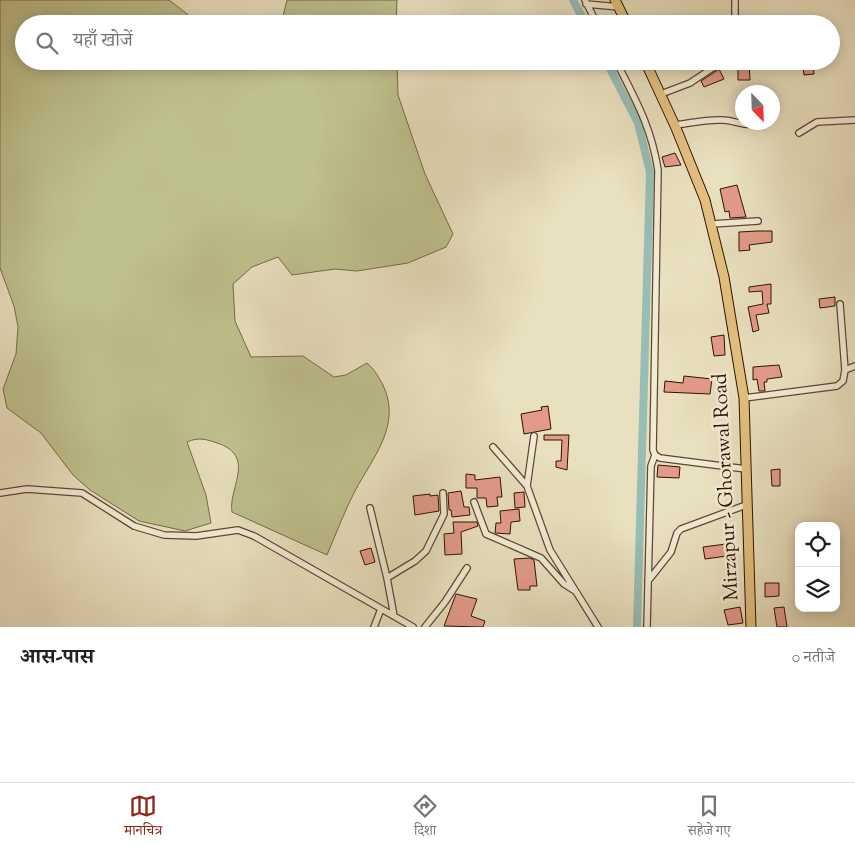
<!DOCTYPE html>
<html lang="hi">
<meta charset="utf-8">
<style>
:root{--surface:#fff;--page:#f6f6f6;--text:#202124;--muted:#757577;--line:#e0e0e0;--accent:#8f2418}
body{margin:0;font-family:"Sorts Mill Goudy","Noto Serif Devanagari",serif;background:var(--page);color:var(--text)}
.controls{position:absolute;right:15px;bottom:15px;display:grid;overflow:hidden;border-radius:10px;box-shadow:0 2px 12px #0003}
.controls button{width:45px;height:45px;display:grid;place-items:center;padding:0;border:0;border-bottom:1px solid var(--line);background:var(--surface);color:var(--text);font:25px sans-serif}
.compass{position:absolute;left:735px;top:85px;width:45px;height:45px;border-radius:50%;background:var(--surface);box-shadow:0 2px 12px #0003;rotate:157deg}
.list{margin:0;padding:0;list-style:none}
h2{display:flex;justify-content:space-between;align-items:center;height:65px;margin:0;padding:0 20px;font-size:21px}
h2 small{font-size:16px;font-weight:400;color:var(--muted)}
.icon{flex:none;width:28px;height:28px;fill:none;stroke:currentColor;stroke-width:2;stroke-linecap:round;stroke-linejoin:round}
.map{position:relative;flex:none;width:855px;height:627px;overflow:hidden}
.search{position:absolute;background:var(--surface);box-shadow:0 2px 12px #0003;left:15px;right:15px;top:15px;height:55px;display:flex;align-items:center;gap:12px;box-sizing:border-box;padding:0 18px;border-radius:28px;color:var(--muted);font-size:19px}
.sheet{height:155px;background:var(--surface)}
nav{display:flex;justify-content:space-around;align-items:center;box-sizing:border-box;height:70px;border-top:1px solid var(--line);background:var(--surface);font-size:14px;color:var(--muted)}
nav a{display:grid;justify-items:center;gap:2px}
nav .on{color:var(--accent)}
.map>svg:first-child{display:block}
.green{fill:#bec08d;stroke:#786946}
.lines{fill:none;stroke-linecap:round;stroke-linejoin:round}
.canal{stroke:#97bdb5;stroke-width:8}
.building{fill:#e39b89;stroke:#311200}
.minor-casing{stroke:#5f4630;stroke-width:8}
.primary-casing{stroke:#311200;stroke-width:11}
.minor{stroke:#f1ebd5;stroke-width:5.5}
.primary{stroke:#e4c080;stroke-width:9}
.labels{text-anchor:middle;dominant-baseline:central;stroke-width:5;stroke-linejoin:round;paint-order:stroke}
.street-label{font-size:20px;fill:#311200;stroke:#f1ebd5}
</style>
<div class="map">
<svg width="855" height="627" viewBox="0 0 855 627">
<rect width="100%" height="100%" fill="#e9e0bf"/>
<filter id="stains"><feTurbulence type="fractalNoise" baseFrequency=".004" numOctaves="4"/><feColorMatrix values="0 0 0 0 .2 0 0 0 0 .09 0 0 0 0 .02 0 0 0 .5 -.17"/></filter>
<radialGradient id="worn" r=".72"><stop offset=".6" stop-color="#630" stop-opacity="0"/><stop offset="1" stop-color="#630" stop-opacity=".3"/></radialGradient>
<path class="green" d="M 0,0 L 169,0 L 200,24 L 24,24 L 24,61 L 397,61 L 398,95 L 425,174 L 453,234 L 446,247 L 408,263 L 357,271 L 335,269 L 292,275 L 278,257 L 252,267 L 233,284 L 235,321 L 251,357 L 303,356 L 334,377 L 346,375 L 367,363 C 375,370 378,376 383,385 C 402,425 373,457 355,491 C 344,512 336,534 327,555 L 232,512 C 228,488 257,456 217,443 C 205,439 199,437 187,442 L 206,495 L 211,523 L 185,531 L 139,521 L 90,490 L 73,475 L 41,433 L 7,408 L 3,389 L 16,354 L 18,327 L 14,306 L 0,268 Z
M 287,0 L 397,0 L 396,24 L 281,24 Z"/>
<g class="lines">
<path class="canal" d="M 573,0 L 586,24
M 606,61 L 638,123 L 650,172 L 637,627"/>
</g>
<path class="building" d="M 734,61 L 749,61 L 750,80 L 738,80 L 738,68 L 733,67 Z
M 793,61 L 815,61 L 813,63 L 814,74 L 804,75 L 803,66 L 795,69 Z
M 719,69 L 724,79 L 704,87 L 701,81 Z
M 675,153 L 681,165 L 665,167 L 662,157 Z
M 737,185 L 746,217 L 730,218 L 729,211 L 725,212 L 720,189 Z
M 758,231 L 772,231 L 772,242 L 749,245 L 750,250 L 739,251 L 739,232 Z
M 771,284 L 771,304 L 767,304 L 769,313 L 756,315 L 759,330 L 753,332 L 748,307 L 763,304 L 762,291 L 749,292 L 749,287 Z
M 835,297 L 835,306 L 820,308 L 819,299 Z
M 724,335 L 725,355 L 714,356 L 711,337 Z
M 779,365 L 782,377 L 767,379 L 767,382 L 764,382 L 765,391 L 759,391 L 757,379 L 753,380 L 753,367 Z
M 684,376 L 712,379 L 710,394 L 664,392 L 665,381 L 683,383 Z
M 548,406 L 551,429 L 524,434 L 521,414 L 542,410 L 541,407 Z
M 544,435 L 569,435 L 567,470 L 556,467 L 556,461 L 561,461 L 562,440 L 544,440 Z
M 658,465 L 680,467 L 679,478 L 657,477 Z
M 780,469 L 780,486 L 772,486 L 771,470 Z
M 466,474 L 475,475 L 475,480 L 500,477 L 502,497 L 497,497 L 498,506 L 487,507 L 486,498 L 477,498 L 477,488 L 466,488 Z
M 461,491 L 464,507 L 469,507 L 470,515 L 452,517 L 451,510 L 449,510 L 448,493 Z
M 524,492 L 525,507 L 515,508 L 514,493 Z
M 430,494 L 430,496 L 438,495 L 439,511 L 415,515 L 413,496 Z
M 519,509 L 520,521 L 511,522 L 510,534 L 495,533 L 496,523 L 501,523 L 500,511 Z
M 453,522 L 477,522 L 478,526 L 461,532 L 462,554 L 445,555 L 444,534 L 454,533 Z
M 732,531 L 735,555 L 705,559 L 703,547 L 726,544 L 724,532 Z
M 371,548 L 375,562 L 365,565 L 360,551 Z
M 530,558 L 534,560 L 537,586 L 530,586 L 530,590 L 518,590 L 514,559 Z
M 765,583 L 779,583 L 779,596 L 765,597 Z
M 456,594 L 477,599 L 471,616 L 485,621 L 483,627 L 444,626 Z
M 740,607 L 743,623 L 728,625 L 724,610 Z
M 784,607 L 787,627 L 777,627 L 774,608 Z"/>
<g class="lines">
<g class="minor-casing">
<path id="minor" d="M 585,0 L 597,24
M 735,0 L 735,24
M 586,4 L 619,7
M 616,61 C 636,101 651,126 658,170 L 653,450 L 655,455 L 660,458 L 746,469
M 661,94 L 690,83 L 723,61
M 675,125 C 691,123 707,119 723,120 C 734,120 747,128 757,122
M 799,133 L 817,122 L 855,120
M 712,224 L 758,221
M 840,304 L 845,370
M 744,398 L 837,386 L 843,381 L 845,370 L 855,366
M 493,447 L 527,486 L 550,550 L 598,627
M 527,486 L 534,436
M 0,493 L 27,489 L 82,493 L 134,526 L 164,535 L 196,536 L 238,530 L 254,536 L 413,627
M 474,502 L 486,534 L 541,558 L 564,584 L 575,591
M 370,508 L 387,578
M 648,581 L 671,552 L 677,533 L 681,529 L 746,505
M 394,616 L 387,578 L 415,561 L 426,551 L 444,514 L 443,493
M 374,627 L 381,609
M 425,627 L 445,602 L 467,568
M 647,627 L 651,466 L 655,455"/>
</g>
<g class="primary-casing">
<path id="primary" d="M 615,0 L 627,24
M 645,61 L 676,128 L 705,200 L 724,277 L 744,398 L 751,627"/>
</g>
<use href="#minor" class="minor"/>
<use href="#primary" class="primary"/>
</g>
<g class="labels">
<g class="street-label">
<text transform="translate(727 487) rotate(-93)">Mirzapur - Ghorawal Road</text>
</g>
</g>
<rect width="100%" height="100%" filter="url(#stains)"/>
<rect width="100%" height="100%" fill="url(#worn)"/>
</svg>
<div class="controls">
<button><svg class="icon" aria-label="locate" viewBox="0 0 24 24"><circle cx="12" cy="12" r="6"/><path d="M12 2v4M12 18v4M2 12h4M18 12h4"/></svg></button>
<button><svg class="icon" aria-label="layers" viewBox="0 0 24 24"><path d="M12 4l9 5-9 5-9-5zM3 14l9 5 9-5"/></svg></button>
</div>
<svg class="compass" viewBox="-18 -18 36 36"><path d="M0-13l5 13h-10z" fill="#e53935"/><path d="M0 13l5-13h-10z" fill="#757577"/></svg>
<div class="search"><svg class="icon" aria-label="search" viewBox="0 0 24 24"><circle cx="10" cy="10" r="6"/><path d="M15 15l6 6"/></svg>यहाँ खोजें</div>
</div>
<section class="sheet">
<h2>आस-पास<small>0 नतीजे</small></h2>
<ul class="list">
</ul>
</section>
<nav>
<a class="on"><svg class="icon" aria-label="map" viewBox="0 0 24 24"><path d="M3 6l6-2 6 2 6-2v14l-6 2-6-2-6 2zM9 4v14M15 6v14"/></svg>मानचित्र</a>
<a><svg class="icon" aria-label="directions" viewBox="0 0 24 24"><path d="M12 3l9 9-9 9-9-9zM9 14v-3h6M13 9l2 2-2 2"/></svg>दिशा</a>
<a><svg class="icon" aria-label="saved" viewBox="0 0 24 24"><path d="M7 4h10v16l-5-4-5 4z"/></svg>सहेजे गए</a>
</nav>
